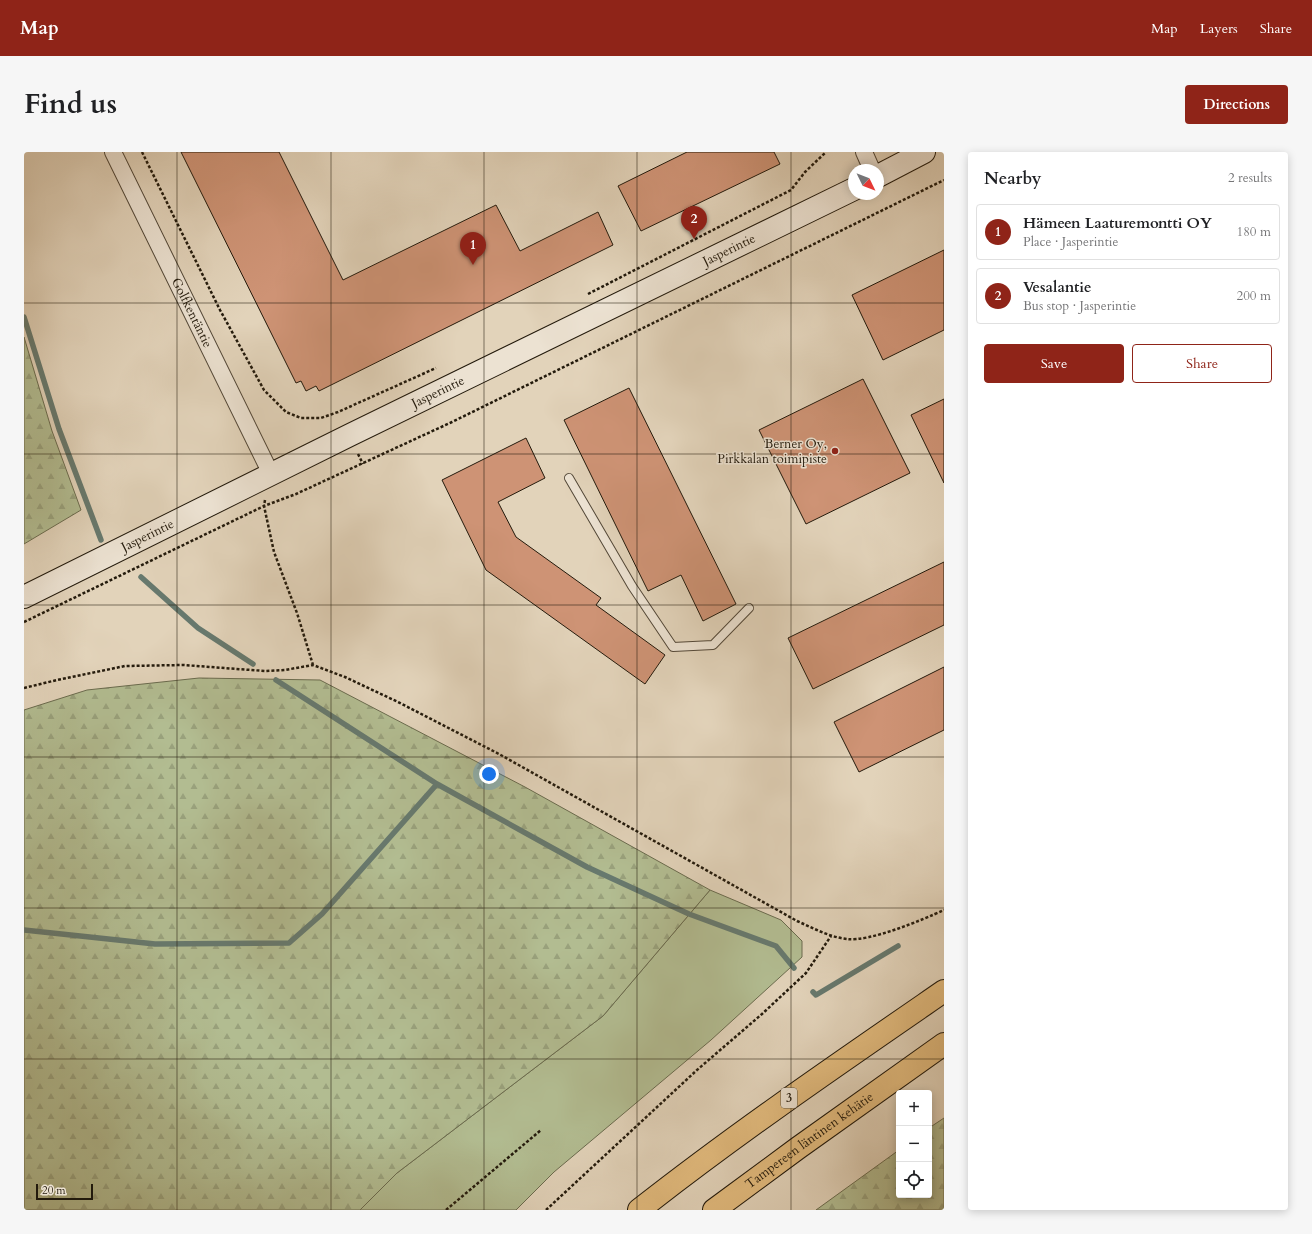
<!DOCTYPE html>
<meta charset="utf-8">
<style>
:root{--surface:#fff;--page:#f6f6f6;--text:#202124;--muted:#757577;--line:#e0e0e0;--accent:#8f2418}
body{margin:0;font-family:Cardo,serif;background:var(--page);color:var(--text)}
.controls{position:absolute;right:12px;bottom:12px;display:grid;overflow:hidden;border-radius:4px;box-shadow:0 2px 10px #0003}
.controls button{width:36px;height:36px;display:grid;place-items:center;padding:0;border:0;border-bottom:1px solid var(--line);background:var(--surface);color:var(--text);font:20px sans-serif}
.compass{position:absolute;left:824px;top:12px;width:36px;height:36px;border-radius:50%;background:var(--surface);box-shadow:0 2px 10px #0003;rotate:133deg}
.scale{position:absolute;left:12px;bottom:10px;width:57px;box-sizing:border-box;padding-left:4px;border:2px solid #231a0c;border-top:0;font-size:11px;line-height:14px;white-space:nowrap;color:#231a0c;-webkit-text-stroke:3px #ece2d2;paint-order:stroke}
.you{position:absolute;left:465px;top:622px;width:14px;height:14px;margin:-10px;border:3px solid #fff;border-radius:50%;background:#1a73e8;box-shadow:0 0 0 6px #1a73e833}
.badge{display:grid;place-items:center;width:26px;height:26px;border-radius:50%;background:var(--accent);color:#fff;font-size:13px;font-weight:700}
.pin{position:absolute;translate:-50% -33px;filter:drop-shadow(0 1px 2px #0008)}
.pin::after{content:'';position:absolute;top:21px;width:14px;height:12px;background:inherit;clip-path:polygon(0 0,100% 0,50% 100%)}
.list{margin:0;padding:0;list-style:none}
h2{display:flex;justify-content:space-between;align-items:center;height:52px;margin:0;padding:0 16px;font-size:17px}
h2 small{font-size:13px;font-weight:400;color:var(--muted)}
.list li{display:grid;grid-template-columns:26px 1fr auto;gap:12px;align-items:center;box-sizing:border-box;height:56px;margin:0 8px 8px;padding:0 8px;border:1px solid var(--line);border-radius:4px}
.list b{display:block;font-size:15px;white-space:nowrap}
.list p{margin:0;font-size:13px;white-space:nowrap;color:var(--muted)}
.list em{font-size:13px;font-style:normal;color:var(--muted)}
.actions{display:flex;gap:8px;padding:12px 16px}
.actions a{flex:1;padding:9px 0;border:1px solid var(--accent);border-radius:4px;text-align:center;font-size:14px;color:var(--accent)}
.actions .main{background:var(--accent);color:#fff}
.icon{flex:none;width:22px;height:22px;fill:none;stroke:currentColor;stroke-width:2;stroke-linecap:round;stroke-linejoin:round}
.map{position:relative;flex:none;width:920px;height:1058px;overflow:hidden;border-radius:4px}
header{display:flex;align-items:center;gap:24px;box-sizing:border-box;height:56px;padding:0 20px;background:var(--accent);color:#fff}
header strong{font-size:19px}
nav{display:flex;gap:22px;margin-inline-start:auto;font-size:14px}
.intro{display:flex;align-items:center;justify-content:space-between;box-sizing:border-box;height:96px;padding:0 24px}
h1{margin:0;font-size:28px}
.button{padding:10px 18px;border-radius:4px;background:var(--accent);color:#fff;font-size:14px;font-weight:700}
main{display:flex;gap:24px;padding:0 24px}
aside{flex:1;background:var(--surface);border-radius:4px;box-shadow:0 2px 10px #0003}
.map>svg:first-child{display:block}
.grass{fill:#b2bc91;stroke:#6a6b4e}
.forest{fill:url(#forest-firs);stroke:#6a6b4e}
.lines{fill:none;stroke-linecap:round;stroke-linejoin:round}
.stream{stroke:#67796e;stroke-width:5.5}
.building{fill:#ce9375;stroke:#231a0c}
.service-casing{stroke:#534838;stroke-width:10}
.minor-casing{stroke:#534838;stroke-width:18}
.secondary-casing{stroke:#231a0c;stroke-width:24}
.motorway-casing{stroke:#231a0c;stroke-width:24}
.path{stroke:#231a0c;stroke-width:2.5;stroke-dasharray:3 2;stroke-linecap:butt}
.service{stroke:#ece2d2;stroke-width:8}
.minor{stroke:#ece2d2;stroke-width:16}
.secondary{stroke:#ece2d2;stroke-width:22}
.motorway{stroke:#e1ba7d;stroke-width:22}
.grid{fill:none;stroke:#231a0c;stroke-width:1;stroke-opacity:0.55}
.poi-dot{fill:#8f2418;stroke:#ece2d2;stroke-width:1.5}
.labels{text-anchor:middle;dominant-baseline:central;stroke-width:3;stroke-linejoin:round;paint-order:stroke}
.shield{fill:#ece2d2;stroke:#5f5647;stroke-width:1}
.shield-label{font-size:12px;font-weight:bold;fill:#231a0c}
.street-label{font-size:13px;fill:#231a0c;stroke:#ece2d2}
.poi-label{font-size:13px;fill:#231a0c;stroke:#ece2d2;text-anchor:end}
</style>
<header>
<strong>Map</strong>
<nav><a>Map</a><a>Layers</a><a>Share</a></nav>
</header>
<div class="intro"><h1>Find us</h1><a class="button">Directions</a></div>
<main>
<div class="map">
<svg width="920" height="1058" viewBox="0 0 920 1058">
<defs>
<pattern id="forest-firs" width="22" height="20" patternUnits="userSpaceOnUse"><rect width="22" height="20" fill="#b2bc91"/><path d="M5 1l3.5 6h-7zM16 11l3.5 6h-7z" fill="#99a17c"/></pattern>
</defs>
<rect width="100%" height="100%" fill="#e2d3ba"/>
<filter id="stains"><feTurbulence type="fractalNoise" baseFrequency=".005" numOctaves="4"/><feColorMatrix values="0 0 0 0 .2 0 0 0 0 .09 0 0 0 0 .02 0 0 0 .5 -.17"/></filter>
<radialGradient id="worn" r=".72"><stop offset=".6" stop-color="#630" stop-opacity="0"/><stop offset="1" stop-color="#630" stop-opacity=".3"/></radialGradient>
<path class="grass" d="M 686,738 L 757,768 L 778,789 L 778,805 L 687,888 L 530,1020 L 492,1058 L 336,1058 L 373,1021 L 579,864 Z"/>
<path class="forest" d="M 0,185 L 28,279 L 57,358 L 0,392 Z
M 175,526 L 296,528 L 501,635 L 686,738 L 579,864 L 373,1021 L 336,1058 L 0,1058 L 0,558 L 63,538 Z
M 920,966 L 920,1058 L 792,1058 L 875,998 L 875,1043 L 905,1043 L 905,976 Z"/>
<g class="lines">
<path class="stream" d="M 0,165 L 35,277 L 77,388
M 117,425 L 174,476 L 229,512
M 252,528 L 413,632 L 563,715 L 665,762 L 752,794 L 770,816
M 0,778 L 131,792 L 265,791 L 298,762 L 413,632
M 789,840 L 792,843 L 874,794"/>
</g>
<path class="building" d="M 157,0 L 255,0 L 319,128 L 472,53 L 496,99 L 574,60 L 589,93 L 295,239 L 292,234 L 282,239 L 277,229 L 272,231 Z
M 663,0 L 750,0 L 756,12 L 617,79 L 594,34 Z
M 920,98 L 920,178 L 859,208 L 828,143 Z
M 839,227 L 886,321 L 782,372 L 735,278 Z
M 605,236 L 712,452 L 679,469 L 657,423 L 624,439 L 540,268 Z
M 920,247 L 920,331 L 887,263 Z
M 502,286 L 521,326 L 474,350 L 492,385 L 577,446 L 572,453 L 641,503 L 621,532 L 462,418 L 418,328 Z
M 920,410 L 920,473 L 789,537 L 764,486 Z
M 920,515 L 920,578 L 835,620 L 810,570 Z"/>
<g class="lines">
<g class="service-casing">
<path id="service" d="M 545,326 L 608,434 L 649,495 L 689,493 L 725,456"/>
</g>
<g class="minor-casing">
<g id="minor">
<path id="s1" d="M 89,0 L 247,322"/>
<path d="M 840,0 L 848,18"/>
</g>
</g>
<g class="secondary-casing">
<g id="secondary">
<path d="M 854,24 L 900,0"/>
<path id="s2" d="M 0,445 L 326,283 L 830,37"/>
</g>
</g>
<g class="motorway-casing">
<g id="motorway">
<path d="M 615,1058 C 713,981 817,910 920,839"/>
<path id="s3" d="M 690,1058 L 774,996 L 920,892"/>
</g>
</g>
<path class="path" d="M 118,0 L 196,158 L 240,238 L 262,260 L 277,266 L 297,266 L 314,260 L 412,216
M 564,142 L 767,38 L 781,20 L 802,0
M 334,302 L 339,312
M 241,348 L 240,354 L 250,400 L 273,461 L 289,513
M 0,470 L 240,354 L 272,342 L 428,270 L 920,28
M 0,536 L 33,528 L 101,514 L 159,513 L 241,519 L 261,518 L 289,513 L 321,525 L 374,550 L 475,602 L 773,769 C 789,776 805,785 823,787 C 846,790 898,768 920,758
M 422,1058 L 517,978
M 522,1058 L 673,918 L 738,862 L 782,821 L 807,784"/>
<use href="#service" class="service"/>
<use href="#minor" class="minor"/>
<use href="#secondary" class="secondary"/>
<use href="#motorway" class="motorway"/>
</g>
<path class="grid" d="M 153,0 L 153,1058M 307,0 L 307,1058M 460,0 L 460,1058M 613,0 L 613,1058M 767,0 L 767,1058M 0,151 L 920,151M 0,302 L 920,302M 0,453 L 920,453M 0,605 L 920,605M 0,756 L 920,756M 0,907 L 920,907"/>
<circle class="poi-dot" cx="811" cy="299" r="4"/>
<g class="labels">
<rect class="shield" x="757" y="936" width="16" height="20" rx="3"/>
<g class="shield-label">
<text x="765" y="946">3</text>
</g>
<g class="street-label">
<text stroke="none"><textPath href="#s2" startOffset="786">Jasperintie</textPath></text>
<text stroke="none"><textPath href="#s1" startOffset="179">Golfkentäntie</textPath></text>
<text stroke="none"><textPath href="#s2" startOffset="462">Jasperintie</textPath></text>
<text stroke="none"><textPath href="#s2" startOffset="138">Jasperintie</textPath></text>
<text stroke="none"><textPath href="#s3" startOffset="118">Tampereen läntinen kehätie</textPath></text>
</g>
<g class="poi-label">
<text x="803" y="292">Berner Oy,<tspan x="803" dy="15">Pirkkalan toimipiste</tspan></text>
</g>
</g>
<rect width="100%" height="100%" filter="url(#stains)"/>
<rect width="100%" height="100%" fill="url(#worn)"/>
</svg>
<div class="controls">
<button>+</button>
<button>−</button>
<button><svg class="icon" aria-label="locate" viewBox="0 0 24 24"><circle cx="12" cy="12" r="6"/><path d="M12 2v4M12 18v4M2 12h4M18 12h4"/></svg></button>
</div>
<svg class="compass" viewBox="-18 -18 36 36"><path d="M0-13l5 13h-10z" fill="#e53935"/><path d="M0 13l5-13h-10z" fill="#757577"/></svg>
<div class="scale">20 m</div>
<div class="you"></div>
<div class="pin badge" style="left:449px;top:113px">1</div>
<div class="pin badge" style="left:670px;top:87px">2</div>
</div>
<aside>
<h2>Nearby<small>2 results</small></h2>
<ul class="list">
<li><span class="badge">1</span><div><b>Hämeen Laaturemontti OY</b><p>Place · Jasperintie</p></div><em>180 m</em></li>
<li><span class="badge">2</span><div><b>Vesalantie</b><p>Bus stop · Jasperintie</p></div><em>200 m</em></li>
</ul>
<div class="actions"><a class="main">Save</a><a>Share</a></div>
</aside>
</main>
